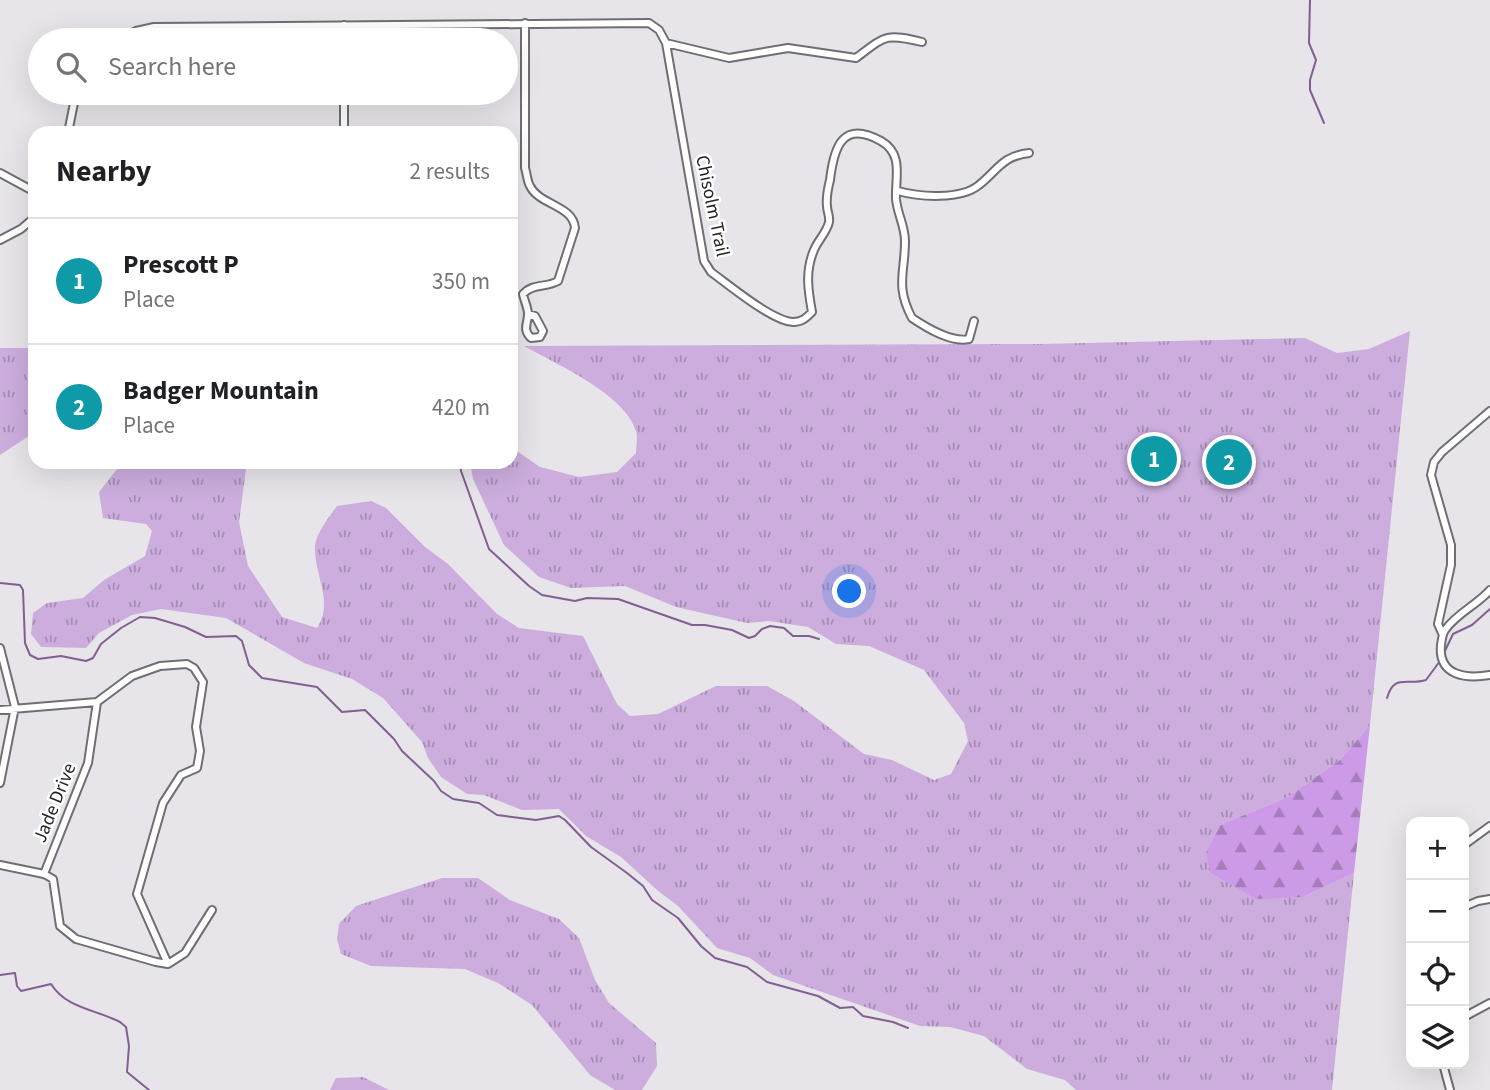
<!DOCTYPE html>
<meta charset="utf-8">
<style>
:root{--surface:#fff;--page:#f2f2f2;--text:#202124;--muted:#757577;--line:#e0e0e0;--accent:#897c22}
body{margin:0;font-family:"Source Sans 3",sans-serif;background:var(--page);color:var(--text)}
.controls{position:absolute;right:21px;bottom:21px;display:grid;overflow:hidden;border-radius:14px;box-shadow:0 7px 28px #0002}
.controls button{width:63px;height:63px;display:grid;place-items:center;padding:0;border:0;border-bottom:2px solid var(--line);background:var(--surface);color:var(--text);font:35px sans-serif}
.you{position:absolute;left:850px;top:592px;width:24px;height:24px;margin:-18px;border:5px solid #fff;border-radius:50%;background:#1a73e8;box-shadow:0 0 0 10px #1a73e833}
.badge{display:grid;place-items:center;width:46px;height:46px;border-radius:50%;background:var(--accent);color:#fff;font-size:23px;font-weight:700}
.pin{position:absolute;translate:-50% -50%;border:4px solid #fff;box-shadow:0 2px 7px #0006}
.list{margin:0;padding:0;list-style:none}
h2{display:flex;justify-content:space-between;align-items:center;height:91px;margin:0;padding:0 28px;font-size:30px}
h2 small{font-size:23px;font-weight:400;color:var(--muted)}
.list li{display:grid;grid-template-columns:46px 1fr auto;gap:21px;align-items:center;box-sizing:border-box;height:126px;padding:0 28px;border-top:2px solid var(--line)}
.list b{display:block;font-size:26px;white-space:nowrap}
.list p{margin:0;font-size:23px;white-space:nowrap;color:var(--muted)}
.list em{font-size:23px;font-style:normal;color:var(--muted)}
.icon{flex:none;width:38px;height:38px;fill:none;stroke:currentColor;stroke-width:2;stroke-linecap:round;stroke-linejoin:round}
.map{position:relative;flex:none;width:1490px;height:1090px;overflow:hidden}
.search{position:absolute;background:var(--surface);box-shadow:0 7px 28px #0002;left:28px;top:28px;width:490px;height:77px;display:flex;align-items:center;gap:18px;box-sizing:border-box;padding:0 24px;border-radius:38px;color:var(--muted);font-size:26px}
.panel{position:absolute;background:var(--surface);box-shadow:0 7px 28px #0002;left:28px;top:126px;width:490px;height:343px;border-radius:21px}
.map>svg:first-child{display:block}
.grass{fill:url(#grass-tufts);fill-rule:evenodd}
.forest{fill:url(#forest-firs)}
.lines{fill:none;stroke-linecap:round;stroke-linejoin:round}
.stream{stroke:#815f92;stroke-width:2}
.street-casing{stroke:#706e71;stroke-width:10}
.street{stroke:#fff;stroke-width:6}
.labels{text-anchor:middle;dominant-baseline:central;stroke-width:5;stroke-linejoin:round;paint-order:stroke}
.street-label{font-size:19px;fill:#232223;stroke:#fff}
</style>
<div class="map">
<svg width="1490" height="1090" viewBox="0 0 1490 1090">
<defs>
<pattern id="grass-tufts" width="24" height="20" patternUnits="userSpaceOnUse" patternTransform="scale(1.75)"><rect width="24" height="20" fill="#ccadde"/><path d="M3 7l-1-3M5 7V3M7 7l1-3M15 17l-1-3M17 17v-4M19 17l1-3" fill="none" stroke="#a58cb4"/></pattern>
<pattern id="forest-firs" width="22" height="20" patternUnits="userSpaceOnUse" patternTransform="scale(1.75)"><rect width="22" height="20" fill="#cc9ae6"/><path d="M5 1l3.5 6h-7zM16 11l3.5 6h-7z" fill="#a57dba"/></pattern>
</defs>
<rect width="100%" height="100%" fill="#e7e5e9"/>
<path class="grass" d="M 1410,331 L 1370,725 L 1340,760 L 1288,797 L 1220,825 L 1303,897 L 1354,873 L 1332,1090 L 1076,1090 L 1065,1080 L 1027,1069 L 984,1036 L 950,1027 L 920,1026 L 773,975 L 750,958 L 717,948 L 678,906 L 657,890 L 621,857 L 586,836 L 559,809 L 522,810 L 484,795 L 467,794 L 441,777 L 428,758 L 422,742 L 383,698 L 352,679 L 304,663 L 226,618 L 161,609 L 132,615 L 99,633 L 86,648 L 41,647 L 31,634 L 33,613 L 47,603 L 83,598 L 104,580 L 145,556 L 152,531 L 146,524 L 103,518 L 99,492 L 121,464 L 138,462 L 243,462 L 246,469 L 239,522 L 248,566 L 282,617 L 317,628 C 334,602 315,577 315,549 C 314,536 329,517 337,506 L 371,501 L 386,508 L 425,547 L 448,564 L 497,614 L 519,628 L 583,636 L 617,704 L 630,716 L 658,714 L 716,686 L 767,686 L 794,701 L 864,754 L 892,760 L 934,780 L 951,774 L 968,741 L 964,723 L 924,670 L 869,646 L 836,644 L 808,627 L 769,621 L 747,623 L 676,607 L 625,586 L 571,588 L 539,577 L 504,545 L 473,479 L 470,462 L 511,462 L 511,447 L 540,467 L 579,477 L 617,472 L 636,453 C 636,446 638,437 636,431 C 625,394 556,364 524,346 L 1041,344 L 1305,338 L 1337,353 L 1369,349 ZM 1135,443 L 1139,444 L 1139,446 L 1165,453 L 1160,469 L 1147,466 L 1149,456 L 1132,454 Z
M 0,348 L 35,348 L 35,432 L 0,455 Z
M 442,878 L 478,878 L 510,900 L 559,919 L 579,938 L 595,980 L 609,1003 L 656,1043 L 657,1066 L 642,1090 L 615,1090 L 590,1075 L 532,1005 L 498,983 L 465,969 L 371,966 L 341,954 L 337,939 L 339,924 L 356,906 Z
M 363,1077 L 389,1090 L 330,1090 L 336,1078 Z"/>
<path class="forest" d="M 1370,725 L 1354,873 L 1303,897 L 1256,899 L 1211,873 L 1206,853 L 1220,825 L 1288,797 L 1340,760 Z"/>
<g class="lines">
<path class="stream" d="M 1310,0 L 1309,43 L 1316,60 L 1310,80 L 1310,90 L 1324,123
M 460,462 L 461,471 L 489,549 L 529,586 L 542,595 L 575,601 L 587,598 L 618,599 L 692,625 L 705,625 L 732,630 L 749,638 L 755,636 L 762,629 L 770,626 L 784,628 L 793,636 L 809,636 L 819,639
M 0,583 L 20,585 L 23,590 L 25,643 L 30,655 L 38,659 L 61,656 L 86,661 L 93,658 L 101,644 L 121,628 L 140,617 L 155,618 L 185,627 L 206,637 L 236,636 L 242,641 L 249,665 L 262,678 L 317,687 L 342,712 L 365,710 L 394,739 L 402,751 L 434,781 L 441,791 L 453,799 L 479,803 L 497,815 L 505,816 L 536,820 L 559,816 L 565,820 L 591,847 L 627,873 L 643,886 L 652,900 L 678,918 L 701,946 L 715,958 L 747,967 L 767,982 L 818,996 L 840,1008 L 853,1007 L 863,1016 L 893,1022 L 908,1028
M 1444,653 L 1453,634 L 1472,625 L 1490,609
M 1387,698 C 1394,673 1407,686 1426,680 L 1440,661
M 0,975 L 15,973 L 17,986 L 21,991 L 51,984 C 67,1009 95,1009 120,1022 L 126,1027 L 129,1046 L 127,1072 L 149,1090"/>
<g class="street-casing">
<path id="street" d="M 525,23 L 525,168 C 527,174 527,181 530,186 C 539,205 573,205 575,228 L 558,281 C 546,288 533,283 523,294 C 524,300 528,308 528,314 C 528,324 522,329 531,338 L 540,337 L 543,331 L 535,316 L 528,314
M 117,40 L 136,31 L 154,27 L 649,23 L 659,30 L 666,43 L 729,58 L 788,48 L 856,58 C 885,36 885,33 922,42
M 344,40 L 344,25
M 666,43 L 704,261 L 711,272 C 729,285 772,321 793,322 C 802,322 806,318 812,312 C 808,290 805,271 814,250 C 818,240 827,232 829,222 C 830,216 827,212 827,206 C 826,198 828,188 830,180 C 834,146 843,120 881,141 C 904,154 895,178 896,199 C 897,213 905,226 905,241 C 905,273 895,286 912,318 C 927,328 951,343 969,339 L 974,321
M 68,133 L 76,93
M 344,133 L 344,93
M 0,173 L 35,192
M 898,191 C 919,197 961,200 979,185 C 998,170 1002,156 1029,153
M 0,240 L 21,229 L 35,217
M 1490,590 C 1477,605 1457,613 1445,630 C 1442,635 1442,639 1441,645 C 1438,676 1466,679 1490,675
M 1442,633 L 1438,624 L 1451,565 L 1451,545 L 1431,475 L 1434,462 L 1442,452 L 1490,411
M 0,648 L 15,707 L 0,783
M 0,710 L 97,702 L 132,676 L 160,666 L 187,664 L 194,668 L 203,682 L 196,727 L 200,751 L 197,768 L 181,775 L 163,803 L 137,894 L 168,964
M 1464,845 L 1490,826
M 0,865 L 44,874 L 53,879 L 60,926 L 76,939 L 156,962 L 168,964 L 185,953 L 212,910
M 44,874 L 88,763 L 97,702
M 1464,907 L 1478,901 L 1490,899
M 1464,1017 L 1490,1003
M 1443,1064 L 1450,1090"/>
</g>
<use href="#street" class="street"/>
</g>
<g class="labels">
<g class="street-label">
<text transform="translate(712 206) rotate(78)">Chisolm Trail</text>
<text transform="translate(55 803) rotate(-68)">Jade Drive</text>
</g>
</g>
</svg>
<div class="controls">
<button>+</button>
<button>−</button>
<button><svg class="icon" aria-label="locate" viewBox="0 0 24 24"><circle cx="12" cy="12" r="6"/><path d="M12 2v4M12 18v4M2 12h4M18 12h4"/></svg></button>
<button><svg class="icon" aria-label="layers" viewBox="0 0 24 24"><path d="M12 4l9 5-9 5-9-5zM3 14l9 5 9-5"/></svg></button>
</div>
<div class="you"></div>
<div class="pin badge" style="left:1154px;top:459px;background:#0f9aa8">1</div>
<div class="pin badge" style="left:1229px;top:462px;background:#0f9aa8">2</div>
<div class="search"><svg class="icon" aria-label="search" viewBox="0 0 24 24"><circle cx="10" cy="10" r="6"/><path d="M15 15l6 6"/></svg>Search here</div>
<section class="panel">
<h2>Nearby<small>2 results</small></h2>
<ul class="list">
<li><span class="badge" style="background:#0f9aa8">1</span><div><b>Prescott P</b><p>Place</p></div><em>350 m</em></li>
<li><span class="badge" style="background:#0f9aa8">2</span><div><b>Badger Mountain</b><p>Place</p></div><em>420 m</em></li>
</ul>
</section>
</div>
